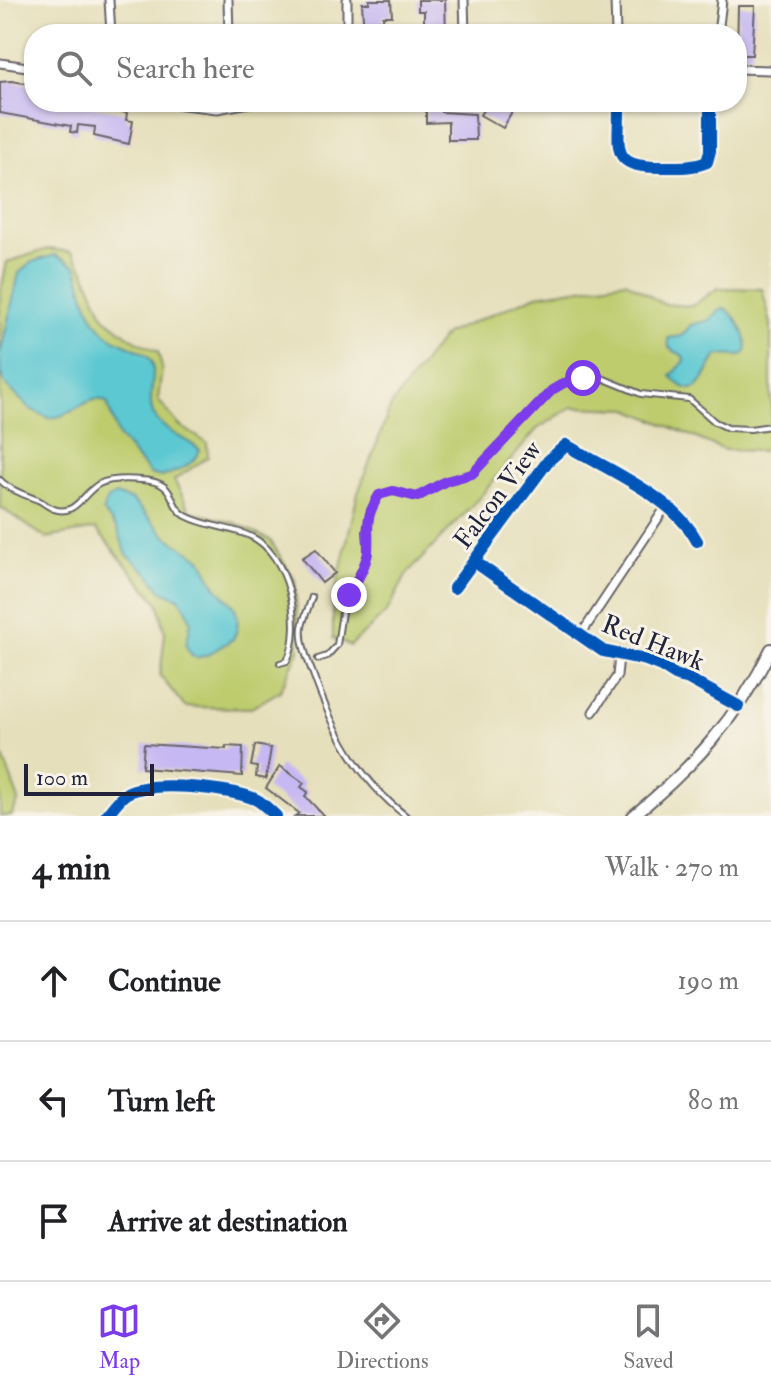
<!DOCTYPE html>
<meta charset="utf-8">
<style>
:root{--surface:#fff;--page:#f2f2f2;--text:#202124;--muted:#757577;--line:#e0e0e0;--accent:#7c3aed}
body{margin:0;font-family:"IM FELL Double Pica",serif;background:var(--page);color:var(--text)}
.scale{position:absolute;left:24px;bottom:20px;width:130px;box-sizing:border-box;padding-left:8px;border:4px solid #22223b;border-top:0;font-size:22px;line-height:28px;white-space:nowrap;color:#22223b;-webkit-text-stroke:6px #f7f3e8;paint-order:stroke}
.stop{position:absolute;width:24px;height:24px;margin:-18px;border:6px solid #7c3aed;border-radius:50%;background:#fff}
.stop.end{background:#7c3aed;border-color:#fff;box-shadow:0 2px 8px #0008}
.list{margin:0;padding:0;list-style:none}
h2{display:flex;justify-content:space-between;align-items:center;height:104px;margin:0;padding:0 32px;font-size:34px}
h2 small{font-size:26px;font-weight:400;color:var(--muted)}
.list li{display:grid;grid-template-columns:52px 1fr auto;gap:24px;align-items:center;box-sizing:border-box;height:120px;padding:0 32px;border-top:2px solid var(--line)}
.list b{display:block;font-size:30px;white-space:nowrap}
.list em{font-size:26px;font-style:normal;color:var(--muted)}
.icon{flex:none;width:44px;height:44px;fill:none;stroke:currentColor;stroke-width:2;stroke-linecap:round;stroke-linejoin:round}
.map{position:relative;flex:none;width:771px;height:816px;overflow:hidden}
.search{position:absolute;background:var(--surface);box-shadow:0 2px 6px #0004;left:24px;right:24px;top:24px;height:88px;display:flex;align-items:center;gap:20px;box-sizing:border-box;padding:0 28px;border-radius:32px;color:var(--muted);font-size:30px}
.sheet{height:464px;background:var(--surface)}
nav{display:flex;justify-content:space-around;align-items:center;box-sizing:border-box;height:112px;border-top:2px solid var(--line);background:var(--surface);font-size:22px;color:var(--muted)}
nav a{display:grid;justify-items:center;gap:4px}
nav .on{color:var(--accent)}
.map>svg:first-child{display:block}
.green{fill:#becc6e;stroke:#707754;stroke-width:2}
.water{fill:#5bc8d2;stroke:#3e7586;stroke-width:2}
.building{fill:#c6b8f2}
.lines{fill:none;stroke-linecap:round;stroke-linejoin:round}
.lane-casing{stroke:#676468;stroke-width:8}
.street-casing{stroke:#676468;stroke-width:11}
.secondary-casing{stroke:#676468;stroke-width:14}
.lane{stroke:#fff;stroke-width:4}
.street{stroke:#fff;stroke-width:7}
.secondary{stroke:#fff;stroke-width:10}
.cycleway-casing{stroke:#f7f3e8;stroke-width:17}
.cycleway{stroke:#0057b8;stroke-width:12}
.route{stroke:#7c3aed;stroke-width:10}
.labels{text-anchor:middle;dominant-baseline:central;stroke-width:6;stroke-linejoin:round;paint-order:stroke}
.street-label{font-size:26px;fill:#22223b;stroke:#f7f3e8}
</style>
<div class="map">
<svg width="771" height="816" viewBox="0 0 771 816">
<rect width="100%" height="100%" fill="#f7f3e8"/>
<filter id="ink" filterUnits="userSpaceOnUse"><feTurbulence type="fractalNoise" baseFrequency=".0125" numOctaves="2"/><feDisplacementMap in="SourceGraphic" scale="16" xChannelSelector="R" yChannelSelector="G"/><feConvolveMatrix kernelMatrix="1 2 1 2 8 2 1 2 1" color-interpolation-filters="sRGB"/></filter>
<filter id="wash" filterUnits="userSpaceOnUse"><feTurbulence type="fractalNoise" baseFrequency=".006" numOctaves="4" result="noise"/><feDisplacementMap in="SourceGraphic" scale="32" xChannelSelector="R" yChannelSelector="G"/><feGaussianBlur stdDeviation="1.8" result="paint"/><feColorMatrix in="noise" values="0 0 0 0 0 0 0 0 0 0 0 0 0 0 0 0 0 1.4 0 .05"/><feComposite in="paint" operator="in"/></filter>
<g filter="url(#wash)">
<rect width="100%" height="100%" fill="#e6dfbb"/>
<path class="green" d="M 48,249 L 72,252 L 85,272 L 104,317 L 131,338 L 158,352 L 162,368 L 158,400 L 179,425 L 207,443 L 208,457 L 174,480 L 190,511 L 235,523 L 270,540 L 295,580 L 299,651 L 280,691 L 251,708 L 185,707 L 160,676 L 165,633 L 159,604 L 96,529 L 46,538 L 0,507 L 0,295 L 7,262 Z
M 626,281 L 663,304 L 692,306 L 718,288 L 762,289 L 771,324 L 771,451 L 724,450 L 629,409 L 572,407 L 537,429 L 479,498 L 407,574 L 387,612 L 350,646 L 333,638 L 333,601 L 358,493 L 391,406 L 445,334 L 537,295 Z
M 0,734 L 2,754 L 19,800 L 11,816 L 0,816 Z"/>
<path class="water" d="M 55,255 L 76,266 C 85,291 87,321 111,337 C 122,345 139,347 149,358 C 160,369 144,401 155,417 C 166,433 186,438 200,450 C 194,466 176,471 162,477 L 150,474 L 118,436 L 107,402 L 98,399 L 90,401 L 61,416 L 49,418 L 30,409 L 5,384 L 0,369 L 0,354 L 19,273 L 32,262 Z
M 726,309 C 738,318 749,337 746,352 L 740,356 L 718,355 C 704,369 701,410 671,376 L 685,361 L 682,355 L 669,348 L 668,338 L 681,336 L 691,325 L 710,320 L 720,310 Z
M 115,495 L 132,500 L 167,537 L 201,559 L 216,587 L 234,606 L 238,618 L 237,630 L 233,639 L 207,655 L 196,658 L 191,654 L 186,646 L 191,621 L 186,609 L 180,599 L 161,590 L 148,573 L 127,555 L 117,529 L 103,511 L 107,500 Z"/>
<g id="blocks">
<path class="building" d="M 369,0 L 391,0 L 392,16 L 383,16 L 384,34 L 364,34 L 362,3 L 369,3 Z
M 418,0 L 445,0 L 446,34 L 424,34 L 424,11 L 418,11 Z
M 738,6 L 755,6 L 752,55 L 737,55 Z
M 12,81 L 34,85 L 34,102 L 84,102 L 84,105 L 127,113 L 126,120 L 133,121 L 129,144 L 94,136 L 95,127 L 78,125 L 77,133 L 70,132 L 71,126 L 0,113 L 0,82 Z
M 488,102 L 503,102 L 514,109 L 503,128 L 480,115 Z
M 426,105 L 441,105 L 441,112 L 475,114 L 476,140 L 448,140 L 448,122 L 426,123 Z
M 316,549 L 335,573 L 322,583 L 302,558 Z
M 144,744 L 226,749 L 226,746 L 243,747 L 242,776 L 142,768 Z
M 255,745 L 271,748 L 266,779 L 256,777 L 257,767 L 251,766 Z
M 280,766 L 304,783 L 301,787 L 308,792 L 305,796 L 324,816 L 295,816 L 299,813 L 266,788 Z"/>
</g>
</g>
<g filter="url(#ink)">
<use href="#blocks" fill-opacity="0" stroke="#676468" stroke-width="2"/>
<g class="lines">
<g class="lane-casing">
<path id="lane" d="M 0,480 C 10,490 25,495 38,500 C 43,502 48,507 54,509 C 75,517 84,492 99,484 C 110,478 130,479 142,480 C 179,482 166,504 186,516 C 207,527 231,527 250,536 C 289,553 304,626 287,661 L 280,663
M 312,597 C 309,607 304,617 302,627 C 300,642 308,661 313,674 C 333,730 358,779 406,816
M 318,659 L 327,656 L 337,645 L 342,612 L 368,554 L 366,532 L 370,511 L 379,495 L 393,491 L 417,497 L 446,481 L 472,474 L 552,390 L 564,383 L 597,376 L 641,394 L 689,399 L 715,422 L 728,428 L 750,429 L 771,426"/>
</g>
<g class="street-casing">
<path id="street" d="M 109,0 L 111,34
M 228,0 L 229,34
M 347,0 L 347,34
M 464,0 L 465,34
M 615,0 L 616,34
M 718,34 L 722,0
M 0,63 L 34,68
M 737,69 L 771,70
M 158,102 L 217,109 L 255,102
M 619,102 C 620,149 607,168 664,167 C 678,167 693,168 707,162 L 710,151 L 710,102
M 475,562 L 603,651 L 646,660 L 661,666 L 677,676 L 687,678 L 738,706
M 454,588 L 548,461 L 566,445 C 608,470 674,497 697,541
M 580,636 L 667,505
M 593,712 L 617,676 L 619,656
M 106,816 C 112,809 119,798 127,793 C 149,780 234,788 257,800 C 264,804 270,811 276,816"/>
</g>
<g class="secondary-casing">
<path id="secondary" d="M 633,816 C 693,767 737,719 771,649"/>
</g>
<use href="#lane" class="lane"/>
<use href="#street" class="street"/>
<use href="#secondary" class="secondary"/>
<g class="cycleway-casing">
<path id="cycleway" d="M 619,102 C 620,149 607,168 664,167 C 678,167 693,168 707,162 L 710,151 L 710,102
M 475,562 L 603,651 L 646,660 L 661,666 L 677,676 L 687,678 L 738,706
M 454,588 L 548,461 L 566,445 C 608,470 674,497 697,541
M 106,816 C 112,809 119,798 127,793 C 149,780 234,788 257,800 C 264,804 270,811 276,816"/>
</g>
<use href="#cycleway" class="cycleway"/>
</g>
</g>
<g class="lines" filter="url(#ink)">
<path class="route" d="M 349,595 C 356,582 366,567 368,552 C 370,525 363,522 379,495 L 393,491 L 417,497 L 446,481 L 472,474 L 552,390 L 564,383 L 583,378"/>
</g>
<g class="labels">
<g class="street-label">
<text transform="translate(498 495) rotate(-53)">Falcon View</text>
<text transform="translate(653 643) rotate(22)">Red Hawk</text>
</g>
</g>
</svg>
<div class="scale">100 m</div>
<div class="stop" style="left:583px;top:378px"></div>
<div class="stop end" style="left:349px;top:595px"></div>
<div class="search"><svg class="icon" aria-label="search" viewBox="0 0 24 24"><circle cx="10" cy="10" r="6"/><path d="M15 15l6 6"/></svg>Search here</div>
</div>
<section class="sheet">
<h2>4 min<small>Walk · 270 m</small></h2>
<ul class="list">
<li><svg class="icon" aria-label="ahead" viewBox="0 0 24 24"><path d="M12 20V5M6 11l6-6 6 6"/></svg><div><b>Continue</b></div><em>190 m</em></li>
<li><svg class="icon" aria-label="left" viewBox="0 0 24 24"><path d="M17 20v-9H6M10 6l-5 5 5 5"/></svg><div><b>Turn left</b></div><em>80 m</em></li>
<li><svg class="icon" aria-label="arrive" viewBox="0 0 24 24"><path d="M6 21V4h12l-3 4 3 4H6"/></svg><div><b>Arrive at destination</b></div></li>
</ul>
</section>
<nav>
<a class="on"><svg class="icon" aria-label="map" viewBox="0 0 24 24"><path d="M3 6l6-2 6 2 6-2v14l-6 2-6-2-6 2zM9 4v14M15 6v14"/></svg>Map</a>
<a><svg class="icon" aria-label="directions" viewBox="0 0 24 24"><path d="M12 3l9 9-9 9-9-9zM9 14v-3h6M13 9l2 2-2 2"/></svg>Directions</a>
<a><svg class="icon" aria-label="saved" viewBox="0 0 24 24"><path d="M7 4h10v16l-5-4-5 4z"/></svg>Saved</a>
</nav>
